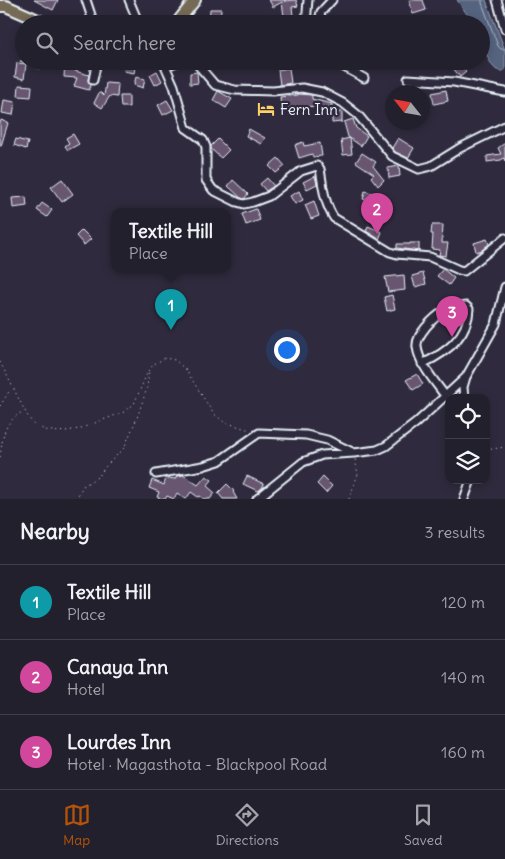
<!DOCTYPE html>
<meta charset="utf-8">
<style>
:root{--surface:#23202e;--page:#2b2836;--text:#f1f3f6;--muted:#a3a3aa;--line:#403e4a;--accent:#b45309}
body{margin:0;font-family:Delius,sans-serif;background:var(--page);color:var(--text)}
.controls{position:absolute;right:15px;bottom:15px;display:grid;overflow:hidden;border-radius:10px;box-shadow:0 2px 8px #0003}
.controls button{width:45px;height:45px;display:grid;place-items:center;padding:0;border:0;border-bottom:1px solid var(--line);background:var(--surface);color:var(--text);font:25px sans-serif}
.compass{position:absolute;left:385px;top:85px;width:45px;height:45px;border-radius:50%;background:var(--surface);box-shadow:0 2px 8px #0003;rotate:301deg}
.you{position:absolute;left:286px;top:349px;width:18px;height:18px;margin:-12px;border:4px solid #fff;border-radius:50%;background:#1a73e8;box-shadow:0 0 0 8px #1a73e833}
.badge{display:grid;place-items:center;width:32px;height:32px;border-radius:50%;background:var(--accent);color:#fff;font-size:16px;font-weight:700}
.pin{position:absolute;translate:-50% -41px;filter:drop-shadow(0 1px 2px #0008)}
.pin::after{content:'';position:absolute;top:26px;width:18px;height:15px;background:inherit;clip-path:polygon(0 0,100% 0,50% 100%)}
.popup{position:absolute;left:111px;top:208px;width:120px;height:65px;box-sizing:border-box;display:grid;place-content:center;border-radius:10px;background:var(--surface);filter:drop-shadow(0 1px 4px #0005);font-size:16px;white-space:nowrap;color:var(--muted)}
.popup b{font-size:19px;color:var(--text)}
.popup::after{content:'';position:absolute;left:50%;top:100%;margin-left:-10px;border:10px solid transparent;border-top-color:var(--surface)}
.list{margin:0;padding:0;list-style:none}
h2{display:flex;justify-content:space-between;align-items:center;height:65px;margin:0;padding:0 20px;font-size:21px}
h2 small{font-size:16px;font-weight:400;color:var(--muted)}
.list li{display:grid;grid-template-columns:32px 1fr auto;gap:15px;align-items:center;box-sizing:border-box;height:75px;padding:0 20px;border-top:1px solid var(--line)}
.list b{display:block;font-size:19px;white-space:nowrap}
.list p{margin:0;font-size:16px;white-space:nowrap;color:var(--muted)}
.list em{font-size:16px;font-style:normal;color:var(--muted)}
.icon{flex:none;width:28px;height:28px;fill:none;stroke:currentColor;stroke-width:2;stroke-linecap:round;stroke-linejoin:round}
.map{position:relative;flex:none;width:505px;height:499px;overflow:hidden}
.search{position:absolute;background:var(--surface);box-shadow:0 2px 8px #0003;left:15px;right:15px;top:15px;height:55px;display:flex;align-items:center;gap:12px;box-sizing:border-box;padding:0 18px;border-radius:28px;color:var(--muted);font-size:19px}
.sheet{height:290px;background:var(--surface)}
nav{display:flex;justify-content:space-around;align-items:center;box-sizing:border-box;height:70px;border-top:1px solid var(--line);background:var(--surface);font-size:14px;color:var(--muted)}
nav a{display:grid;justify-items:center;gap:2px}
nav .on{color:var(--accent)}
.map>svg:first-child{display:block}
.water{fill:#56637f;stroke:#909caf}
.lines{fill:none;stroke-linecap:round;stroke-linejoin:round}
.shore{stroke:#aeb8c8;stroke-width:1}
.building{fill:#675671;stroke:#e8f1f8}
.minor-casing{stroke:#e8f1f8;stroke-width:11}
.highway-casing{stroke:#e8f1f8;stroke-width:14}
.path{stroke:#e8f1f8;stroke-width:1;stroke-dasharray:1 4;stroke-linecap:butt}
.minor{stroke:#2f2a3d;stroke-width:7}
.highway{stroke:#756b55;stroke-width:10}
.labels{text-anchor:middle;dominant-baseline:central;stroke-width:4.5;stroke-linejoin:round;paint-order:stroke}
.poi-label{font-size:15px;fill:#e8f1f8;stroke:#2f2a3d;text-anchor:start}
</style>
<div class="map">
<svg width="505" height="499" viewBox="0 0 505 499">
<rect width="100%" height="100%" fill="#2f2a3d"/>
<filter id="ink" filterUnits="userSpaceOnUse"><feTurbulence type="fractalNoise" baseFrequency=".02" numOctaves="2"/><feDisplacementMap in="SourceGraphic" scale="10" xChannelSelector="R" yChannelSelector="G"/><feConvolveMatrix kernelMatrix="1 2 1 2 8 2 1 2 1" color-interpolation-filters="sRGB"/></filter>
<g filter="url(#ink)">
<path class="water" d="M 457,0 L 486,0 L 505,50 L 505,70 C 502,71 501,72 497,70 C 490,67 482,44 481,37 C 481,32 481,28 481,24 L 474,24 Z"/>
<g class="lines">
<path class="shore" d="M 482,0 L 482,3 L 498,46 L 501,49 L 505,49"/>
</g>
<path class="building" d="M 34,0 L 58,0 L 53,10 Z
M 269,0 L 286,0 L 284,1 L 296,0 L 298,6 L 292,7 L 294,24 L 285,24 L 282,2 L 273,7 Z
M 409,0 L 423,0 L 426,10 L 413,14 Z
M 210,9 L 221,9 L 220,24 L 209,24 Z
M 20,61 L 43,61 L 40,69 Z
M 65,61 L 76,61 L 75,71 L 89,75 L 88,81 L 91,85 L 89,90 L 74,86 L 77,78 L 64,77 Z
M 126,61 L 136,63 L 134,73 L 124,71 Z
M 17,63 L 26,64 L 24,79 L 15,77 Z
M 459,64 L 466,72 L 460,77 L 453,68 Z
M 289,68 L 291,83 L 280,85 L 278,70 Z
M 157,71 L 162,81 L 155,85 L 150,75 Z
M 197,72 L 198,83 L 190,84 L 190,73 Z
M 136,77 L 145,79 L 143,88 L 134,85 Z
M 106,83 L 118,84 L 117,97 L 110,96 L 102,108 L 94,103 L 99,93 L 101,93 L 104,96 Z
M 19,85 L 32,86 L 31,97 L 18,96 Z
M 446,90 L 448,101 L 434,104 L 432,93 Z
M 218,91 L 232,99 L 226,108 L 213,100 Z
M 298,94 L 312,95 L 312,99 L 332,104 L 332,106 L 330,106 L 329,111 L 318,109 L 319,106 L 281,108 L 280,97 L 298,95 Z
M 120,96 L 129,96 L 129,107 L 121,107 Z
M 4,100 L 15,102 L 13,115 L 2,113 Z
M 167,100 L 173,110 L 163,115 L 158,105 Z
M 332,112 L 342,112 L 342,122 L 332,123 Z
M 353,119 L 356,128 L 367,136 L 361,146 L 348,137 L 344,122 Z
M 1,120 L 8,123 L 1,146 L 0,146 L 0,124 Z
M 249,129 L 265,138 L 261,144 L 246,136 Z
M 73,134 L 79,144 L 68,150 L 65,146 L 69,143 L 66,138 Z
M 350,138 L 352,154 L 343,155 L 341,140 Z
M 398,138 L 414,148 L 408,158 L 395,152 L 392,148 Z
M 16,139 L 28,142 L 26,149 L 14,145 Z
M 218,139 L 229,150 L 221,158 L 211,149 L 211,146 Z
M 303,142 L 304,146 L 320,143 L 322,156 L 313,157 L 312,154 L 299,158 L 295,145 Z
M 505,143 L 505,161 L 504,158 L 501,160 L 487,162 L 487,156 L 501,154 L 498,148 Z
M 362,153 L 376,162 L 373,166 L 384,180 L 378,186 L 371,177 L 374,174 L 356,162 Z
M 278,158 L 285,166 L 276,173 L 269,166 Z
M 399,166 L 400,176 L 389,178 L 388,168 Z
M 315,176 L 317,184 L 307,189 L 303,182 Z
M 267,178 L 274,186 L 266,191 L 260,184 Z
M 62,179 L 73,194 L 62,202 L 51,187 Z
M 233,180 L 248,194 L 244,199 L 241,198 L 228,186 Z
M 299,191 L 303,200 L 295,204 L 290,196 Z
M 365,191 L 375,194 L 372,202 L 363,199 Z
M 26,197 L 27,206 L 13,208 L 12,198 Z
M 314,201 L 319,216 L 311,219 L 305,205 Z
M 42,203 L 52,210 L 47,217 L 37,210 Z
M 256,209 L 260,220 L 246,225 L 242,214 Z
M 432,225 L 443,225 L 442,243 L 448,243 L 446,256 L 439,255 L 440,250 L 432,249 L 433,234 L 431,234 Z
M 368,226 L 382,232 L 379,239 L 366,231 Z
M 82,230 L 91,239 L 84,245 L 76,236 Z
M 487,239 L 489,244 L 482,250 L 476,252 L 474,243 Z
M 410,243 L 419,243 L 419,251 L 397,248 L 397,244 L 410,244 Z
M 443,269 L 454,278 L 449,285 L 437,276 Z
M 423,273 L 426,284 L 415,287 L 412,276 Z
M 404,275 L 405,290 L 388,292 L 385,277 Z
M 392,295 L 395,309 L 387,311 L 384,297 Z
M 417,374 L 423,384 L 413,390 L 406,380 Z
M 183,475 L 198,485 L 206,476 L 212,480 L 207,486 L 215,493 L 210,499 L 204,499 L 200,496 L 198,497 L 191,492 L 186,499 L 177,493 L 174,499 L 167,496 L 165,499 L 161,499 L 157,497 L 159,492 L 149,488 L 152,480 L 164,485 L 166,478 L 176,479 L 178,476 Z
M 247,476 L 264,484 L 262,488 L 258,491 L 243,484 Z
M 323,477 L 332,486 L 326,493 L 317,484 Z
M 227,484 L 234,491 L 233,492 L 237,499 L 223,499 L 218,493 Z"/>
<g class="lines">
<g class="minor-casing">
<path id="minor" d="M 86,0 L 94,24
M 129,0 L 139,24
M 497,0 L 505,29
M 251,24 L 253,23
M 306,24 L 308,0
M 318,24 L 321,12 L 332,0
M 163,61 L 174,86 L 186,128 L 203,140 L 206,147 L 206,180 L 213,190 L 237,202 L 244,204 L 253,202 L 269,196 L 301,171 L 317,166 L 320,169 C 323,186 324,203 334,218 L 390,252 L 397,254 L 430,257 L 459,270 L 464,271 L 505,238
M 192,61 L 197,64 L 215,85 L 235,90 L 273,91 L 302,88 L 322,92 L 343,103 L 358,115 L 392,156 L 419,169 L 431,166 L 460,148 L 505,126
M 333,61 L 364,78
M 166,66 L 179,61
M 408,79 L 454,82 L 505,92
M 93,80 L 97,61
M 422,364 C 446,353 468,337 469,309 L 466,306 C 447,308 439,312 426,327 C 422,332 416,339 417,347 C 419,364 436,383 446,397
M 464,398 L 463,387 L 466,377 L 496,324 L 505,287
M 156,474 L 203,466 L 219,461 L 259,433 L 306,435 L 327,440 L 352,452
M 257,499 L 303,462 L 322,455 L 354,453 L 377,450 L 386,446 L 416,423 L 466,377
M 464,499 L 471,480"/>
</g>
<g class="highway-casing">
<path id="highway" d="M 0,6 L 6,6 L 47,24
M 176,24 L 195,0"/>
</g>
<path class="path" d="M 0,362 L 27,415 L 33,424 L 45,430 L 59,432 L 79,429 L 124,412 L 134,404 L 148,371 L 154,364 L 165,358 L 175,360 L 186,370 L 213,413 L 224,422 L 250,430
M 0,406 L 10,390
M 486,450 L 505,447
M 0,457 C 3,436 3,422 24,411
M 76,499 L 83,486 L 99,476 L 105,467 L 124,448 L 137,418 L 147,388 L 149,370
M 349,499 L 358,474 L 355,459"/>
<use href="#minor" class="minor"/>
<use href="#highway" class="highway"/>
</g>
</g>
<defs>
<g id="hotel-bare" transform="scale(1.35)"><path d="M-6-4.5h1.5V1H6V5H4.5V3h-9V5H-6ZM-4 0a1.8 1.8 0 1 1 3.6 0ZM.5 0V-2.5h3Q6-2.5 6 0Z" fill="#ffd166" stroke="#2f2a3d" stroke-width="2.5" paint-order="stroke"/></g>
</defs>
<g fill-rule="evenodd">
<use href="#hotel-bare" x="266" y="109"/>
</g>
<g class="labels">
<g class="poi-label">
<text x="280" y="109">Fern Inn</text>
</g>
</g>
</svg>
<div class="controls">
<button><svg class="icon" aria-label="locate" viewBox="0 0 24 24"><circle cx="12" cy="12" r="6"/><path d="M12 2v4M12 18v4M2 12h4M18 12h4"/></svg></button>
<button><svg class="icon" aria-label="layers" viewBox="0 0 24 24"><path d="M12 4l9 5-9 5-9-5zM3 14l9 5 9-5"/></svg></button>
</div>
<svg class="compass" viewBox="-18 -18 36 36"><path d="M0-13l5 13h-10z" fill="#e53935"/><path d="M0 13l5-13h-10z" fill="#a3a3aa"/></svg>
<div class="you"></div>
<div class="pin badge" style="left:171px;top:330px;background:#0f9aa8">1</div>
<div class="popup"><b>Textile Hill</b>Place</div>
<div class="pin badge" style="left:377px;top:234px;background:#d1479c">2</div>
<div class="pin badge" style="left:452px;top:337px;background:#d1479c">3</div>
<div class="search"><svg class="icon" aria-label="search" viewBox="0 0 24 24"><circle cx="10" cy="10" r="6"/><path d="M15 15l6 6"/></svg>Search here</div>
</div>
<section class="sheet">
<h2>Nearby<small>3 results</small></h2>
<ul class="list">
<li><span class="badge" style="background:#0f9aa8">1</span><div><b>Textile Hill</b><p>Place</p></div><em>120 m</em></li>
<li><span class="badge" style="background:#d1479c">2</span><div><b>Canaya Inn</b><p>Hotel</p></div><em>140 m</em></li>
<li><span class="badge" style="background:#d1479c">3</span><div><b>Lourdes Inn</b><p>Hotel · Magasthota - Blackpool Road</p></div><em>160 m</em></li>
</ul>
</section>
<nav>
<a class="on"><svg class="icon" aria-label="map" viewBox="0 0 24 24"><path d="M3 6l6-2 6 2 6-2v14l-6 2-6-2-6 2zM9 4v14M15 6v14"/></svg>Map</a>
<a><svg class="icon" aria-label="directions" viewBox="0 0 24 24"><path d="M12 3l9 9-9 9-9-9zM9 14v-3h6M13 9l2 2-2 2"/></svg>Directions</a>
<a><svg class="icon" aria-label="saved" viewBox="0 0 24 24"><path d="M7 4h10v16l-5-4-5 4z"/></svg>Saved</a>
</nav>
